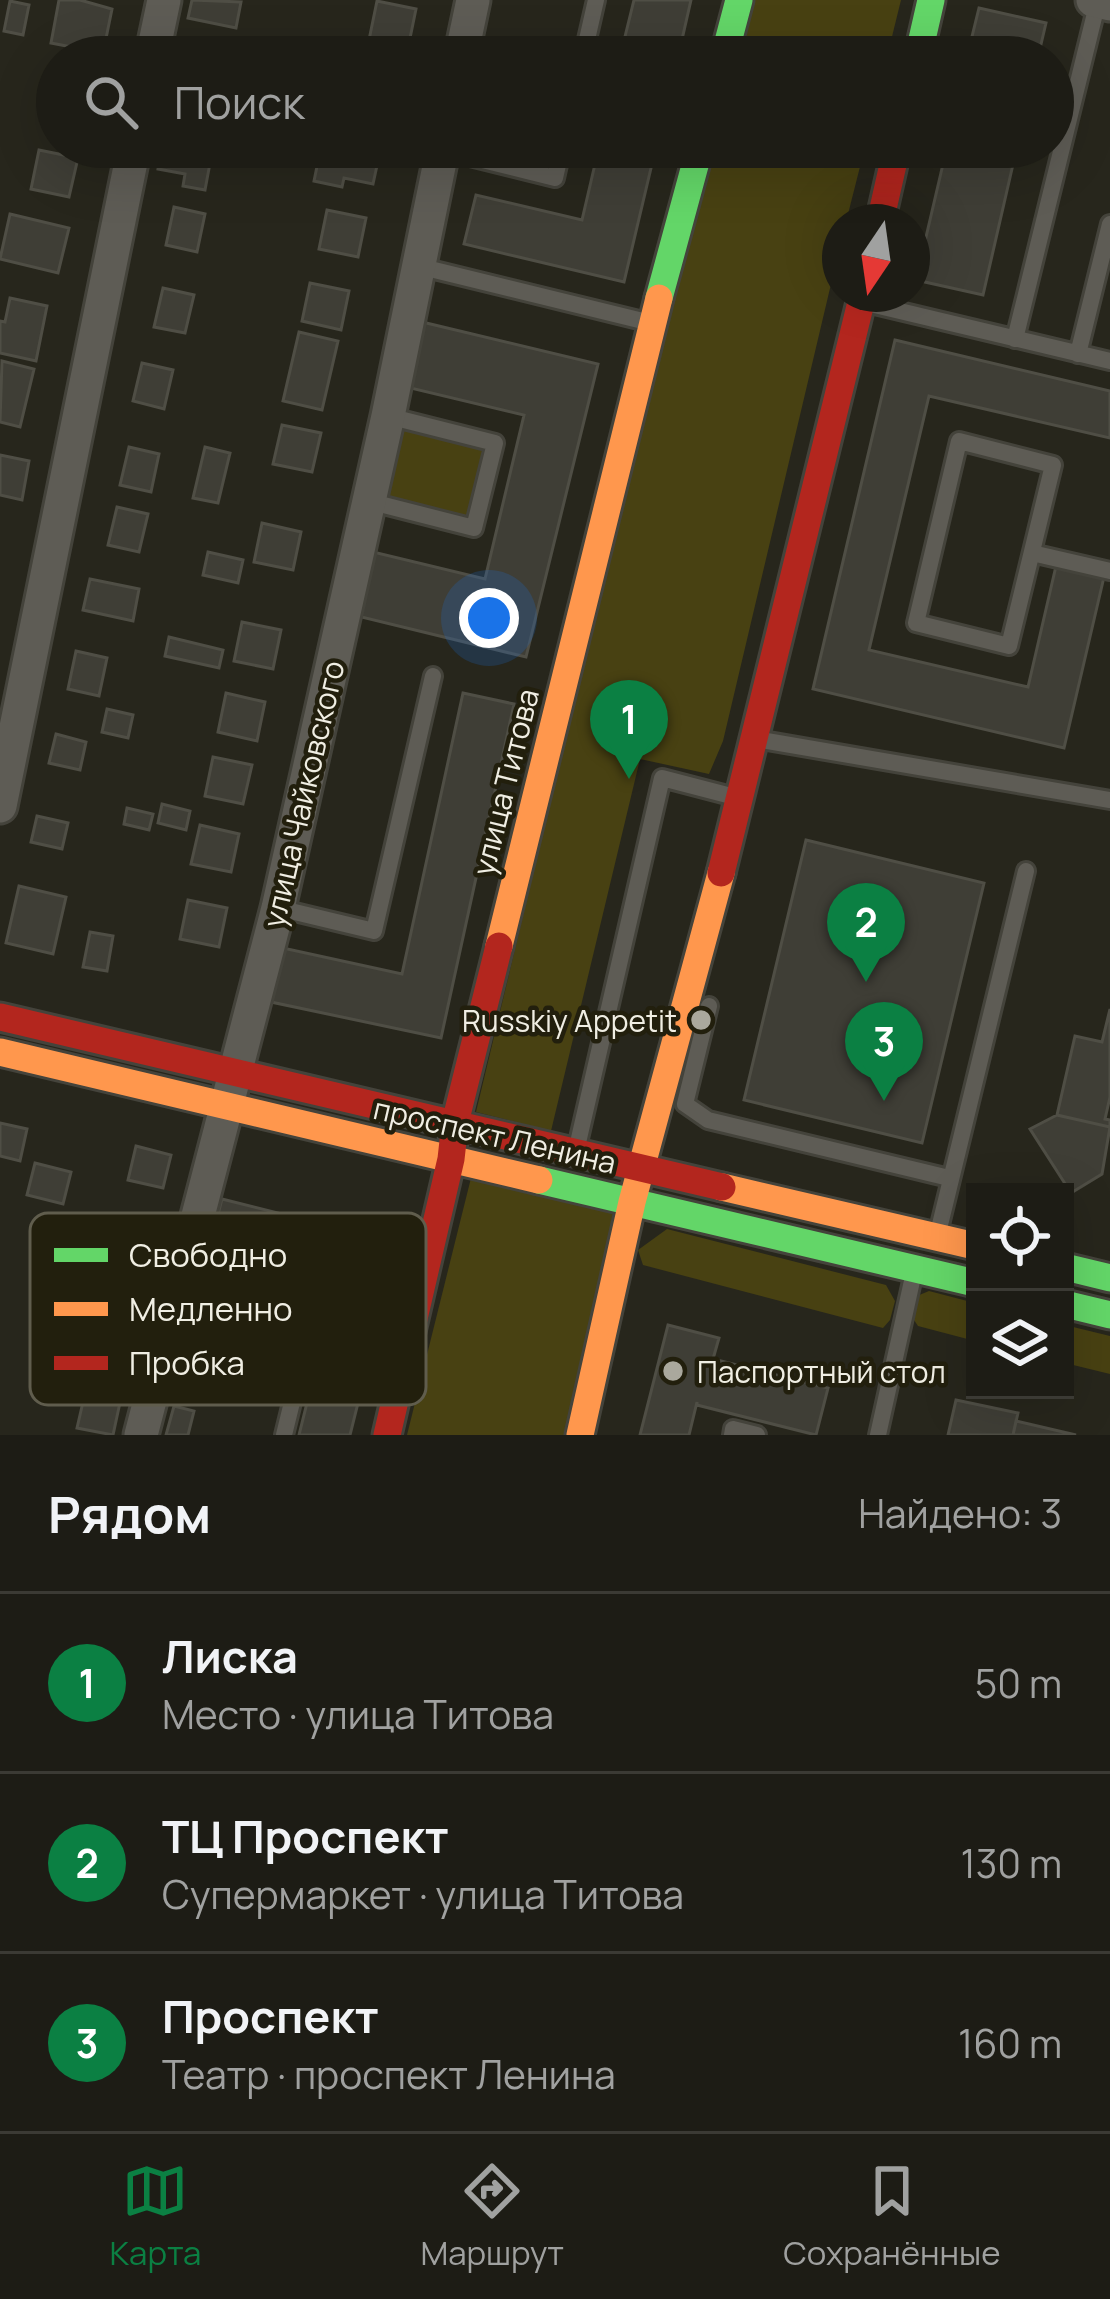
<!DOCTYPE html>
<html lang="ru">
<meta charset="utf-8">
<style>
:root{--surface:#1d1c15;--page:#25251e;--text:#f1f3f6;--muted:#a0a1a0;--line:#3b3a34;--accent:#0b8043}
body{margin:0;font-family:Manrope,sans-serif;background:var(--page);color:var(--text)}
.controls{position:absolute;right:36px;bottom:36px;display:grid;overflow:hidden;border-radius:0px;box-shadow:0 12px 48px #0002}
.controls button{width:108px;height:108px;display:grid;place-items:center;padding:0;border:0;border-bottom:3px solid var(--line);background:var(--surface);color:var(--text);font:60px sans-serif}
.compass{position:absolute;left:822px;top:204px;width:108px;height:108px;border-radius:50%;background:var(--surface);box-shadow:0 12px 48px #0002;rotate:193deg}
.you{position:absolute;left:489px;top:618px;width:42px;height:42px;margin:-30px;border:9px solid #fff;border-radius:50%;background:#1a73e8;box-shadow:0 0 0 18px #1a73e833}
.badge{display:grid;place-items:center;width:78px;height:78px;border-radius:50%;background:var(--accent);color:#fff;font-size:39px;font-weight:700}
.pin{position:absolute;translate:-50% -99px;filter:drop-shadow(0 3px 6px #0008)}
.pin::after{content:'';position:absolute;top:63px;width:42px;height:36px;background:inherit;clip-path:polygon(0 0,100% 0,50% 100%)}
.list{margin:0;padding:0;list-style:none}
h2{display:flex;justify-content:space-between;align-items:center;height:156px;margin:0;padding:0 48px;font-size:51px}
h2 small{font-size:39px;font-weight:400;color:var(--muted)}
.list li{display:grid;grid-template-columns:78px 1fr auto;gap:36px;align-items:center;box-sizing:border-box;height:180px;padding:0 48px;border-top:3px solid var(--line)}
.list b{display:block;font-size:45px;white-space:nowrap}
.list p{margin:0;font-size:39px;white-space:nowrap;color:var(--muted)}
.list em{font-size:39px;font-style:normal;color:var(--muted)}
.icon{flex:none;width:66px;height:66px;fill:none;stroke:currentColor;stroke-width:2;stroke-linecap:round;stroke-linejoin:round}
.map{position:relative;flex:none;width:1110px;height:1435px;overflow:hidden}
.search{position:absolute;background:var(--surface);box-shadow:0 12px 48px #0002;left:36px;right:36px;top:36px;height:132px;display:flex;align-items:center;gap:30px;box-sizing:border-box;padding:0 42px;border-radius:66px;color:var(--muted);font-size:45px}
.sheet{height:696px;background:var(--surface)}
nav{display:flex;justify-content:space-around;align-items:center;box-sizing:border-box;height:168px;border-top:3px solid var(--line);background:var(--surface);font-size:33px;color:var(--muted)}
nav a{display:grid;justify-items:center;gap:6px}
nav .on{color:var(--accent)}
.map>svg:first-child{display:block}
.green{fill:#484112}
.building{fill:#3f3e36;stroke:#4f4e45;stroke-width:3}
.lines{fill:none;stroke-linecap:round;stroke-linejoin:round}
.lane-casing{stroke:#44433b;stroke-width:22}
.street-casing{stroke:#44433b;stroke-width:39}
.fast-casing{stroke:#44433b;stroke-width:33}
.slow-casing{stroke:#44433b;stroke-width:33}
.jam-casing{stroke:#44433b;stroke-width:33}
.lane{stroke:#5e5c55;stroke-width:16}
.street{stroke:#5e5c55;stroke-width:33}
.fast{stroke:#63d668;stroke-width:27}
.slow{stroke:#ff974d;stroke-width:27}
.jam{stroke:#b3261e;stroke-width:27}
.poi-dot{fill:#aaa89d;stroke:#221f0d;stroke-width:4.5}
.labels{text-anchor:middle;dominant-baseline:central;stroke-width:9;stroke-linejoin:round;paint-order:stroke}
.street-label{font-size:30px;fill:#f0eee3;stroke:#221f0d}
.poi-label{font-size:30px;fill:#f0eee3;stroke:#221f0d;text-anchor:end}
.key{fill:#221f0d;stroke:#605d4d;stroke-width:3}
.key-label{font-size:33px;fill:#f0eee3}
</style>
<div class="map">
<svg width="1110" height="1435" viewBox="0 0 1110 1435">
<rect width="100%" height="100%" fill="#27261c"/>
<path class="green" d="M 743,0 L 901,0 L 887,57 L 729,57 Z
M 707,147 L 865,147 L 846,222 L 840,222 L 840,246 L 723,741 L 709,774 L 640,759 L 551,1131 L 476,1112 Z
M 402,424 L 488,447 L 470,522 L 387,502 Z
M 471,1178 L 622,1215 L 570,1435 L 407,1435 Z
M 667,1229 L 886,1285 L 895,1301 L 890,1320 L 883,1328 L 643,1265 L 638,1250 Z
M 929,1291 L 975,1303 L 975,1341 L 918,1326 L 912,1317 L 917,1296 Z
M 1065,1325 L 1110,1336 L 1110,1374 L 1065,1363 Z"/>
<path class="building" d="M 59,0 L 80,0 L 112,9 L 103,53 L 51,43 Z
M 192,0 L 241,2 L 236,28 L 188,18 Z
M 634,0 L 691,0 L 678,57 L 620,57 Z
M 10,1 L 29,5 L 23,35 L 4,31 Z
M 377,1 L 416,9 L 408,48 L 369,40 Z
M 979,8 L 1046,23 L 1038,57 L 967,57 Z
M 50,78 L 57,80 L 57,120 L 42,117 Z
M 162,147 L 213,147 L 205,190 L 183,186 L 185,174 L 158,169 Z
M 321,147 L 381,147 L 373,184 L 344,178 L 342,187 L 314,181 Z
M 599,147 L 656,147 L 624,282 L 464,244 L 476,195 L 582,220 Z
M 947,147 L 1017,147 L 983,295 L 916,280 Z
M 39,150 L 78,158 L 69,197 L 31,189 Z
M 174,207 L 205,214 L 197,252 L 166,245 Z
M 327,210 L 366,218 L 358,257 L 319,249 Z
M 10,214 L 69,228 L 58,273 L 0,259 Z
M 310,283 L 349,291 L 341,330 L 302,321 Z
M 163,288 L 194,295 L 185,333 L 154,327 Z
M 10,298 L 47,306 L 36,361 L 0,353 L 0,321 L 5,322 Z
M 418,321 L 598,364 L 526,657 L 349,614 L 365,550 L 485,579 L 524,415 L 402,386 Z
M 299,332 L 338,341 L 322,410 L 283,401 Z
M 895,340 L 1110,391 L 1110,438 L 929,396 L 869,650 L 1028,687 L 1056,566 L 1104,577 L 1064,748 L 813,689 Z
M 2,361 L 34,369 L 20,427 L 0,422 Z
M 142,363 L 173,370 L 164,409 L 133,401 Z
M 282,425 L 321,433 L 312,472 L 273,464 Z
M 129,447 L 159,454 L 151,492 L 120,485 Z
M 205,447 L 230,453 L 218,503 L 193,498 Z
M 0,455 L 29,461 L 22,500 L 0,495 Z
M 117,507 L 148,514 L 139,552 L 108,545 Z
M 262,523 L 301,532 L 293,570 L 254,562 Z
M 208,552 L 243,560 L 238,583 L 203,575 Z
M 90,579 L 139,589 L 133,621 L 83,610 Z
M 242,622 L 281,630 L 273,669 L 234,661 Z
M 169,637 L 223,650 L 219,668 L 165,656 Z
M 76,651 L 107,658 L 99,696 L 68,689 Z
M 226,693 L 265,702 L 257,741 L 218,732 Z
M 463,693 L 514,704 L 441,1038 L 271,1002 L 283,948 L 402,974 Z
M 107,709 L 133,715 L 128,738 L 102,732 Z
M 56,734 L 86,742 L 80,770 L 49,763 Z
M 213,757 L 252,765 L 243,804 L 205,796 Z
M 162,804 L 190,811 L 186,830 L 158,823 Z
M 127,808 L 153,814 L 149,830 L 124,824 Z
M 37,816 L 68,823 L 62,849 L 31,842 Z
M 200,825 L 239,834 L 231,872 L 191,864 Z
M 806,840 L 984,883 L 922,1143 L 744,1100 Z
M 19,886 L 66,897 L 53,954 L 6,943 Z
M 188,900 L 227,908 L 219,947 L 180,939 Z
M 90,932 L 113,936 L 107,971 L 83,967 Z
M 1110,1009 L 1110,1097 L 1105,1119 L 1110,1120 L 1110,1127 L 1057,1115 L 1075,1036 L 1102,1042 Z
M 1057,1115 L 1110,1127 L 1102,1174 L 1071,1193 L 1030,1129 Z
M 0,1123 L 27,1129 L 20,1161 L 0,1156 Z
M 136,1146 L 171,1155 L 163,1188 L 128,1180 Z
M 35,1163 L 71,1172 L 63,1204 L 27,1195 Z
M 222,1199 L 398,1243 L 350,1435 L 299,1435 L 339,1274 L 211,1242 Z
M 668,1325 L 719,1338 L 713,1359 L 828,1388 L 816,1435 L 697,1405 L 697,1402 L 689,1435 L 640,1435 Z
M 89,1376 L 124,1384 L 113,1435 L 77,1428 Z
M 956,1400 L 1018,1413 L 1013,1435 L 948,1435 Z
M 174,1406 L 194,1411 L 188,1435 L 166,1435 Z
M 1016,1421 L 1076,1435 L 1013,1435 Z"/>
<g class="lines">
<g class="lane-casing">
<path id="lane" d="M 583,57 L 596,0
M 442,150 L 555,178 L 562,147
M 418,266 L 651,323
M 862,302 L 1110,361
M 1015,339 L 1098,1
M 1078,354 L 1110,224
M 959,441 L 1053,465 L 1009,646 L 916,623 Z
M 368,501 L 474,528 L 495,443 L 388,416
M 1032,553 L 1110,571
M 756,739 L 1110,800
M 278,908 L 374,931 L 433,676
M 709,1006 L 685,1104 L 708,1120 L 949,1178
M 577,1147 L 662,778 L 735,797
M 937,1237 L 1026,871
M 186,1264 L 318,1296 L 284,1435
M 732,1435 L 733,1429 L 757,1435
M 878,1435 L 914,1272"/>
</g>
<g class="street-casing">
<path id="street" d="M 1093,0 L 1110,4
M 152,57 L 164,0
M 461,57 L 473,0
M 0,806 L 134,147
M 141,1435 L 278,908 L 388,416 L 443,147"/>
</g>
<g class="fast-casing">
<path id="fast" d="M 724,57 L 739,0
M 918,57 L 931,0
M 659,298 L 700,147
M 539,1180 L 975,1283
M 1065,1267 L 1110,1278
M 1065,1304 L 1110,1315"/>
</g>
<g class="slow-casing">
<path id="slow" d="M 499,946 L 659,298
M 0,1052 L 539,1180
M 722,1187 L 975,1246
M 580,1435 L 632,1202 L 721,873"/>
</g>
<g class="jam-casing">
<path id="jam" d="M 880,222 L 897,147
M 721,873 L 863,294
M 0,1017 L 722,1187
M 387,1435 L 451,1159 L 455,1123 L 499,946"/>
</g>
<use href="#lane" class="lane"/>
<use href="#street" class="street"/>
<use href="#fast" class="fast"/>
<use href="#slow" class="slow"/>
<use href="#jam" class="jam"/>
</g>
<g class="poi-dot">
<circle cx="701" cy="1020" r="12"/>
<circle cx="673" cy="1371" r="12"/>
</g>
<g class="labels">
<g class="street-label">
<text transform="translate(505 782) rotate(-76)">улица Титова</text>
<text transform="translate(303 794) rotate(-77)">улица Чайковского</text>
<text transform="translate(495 1135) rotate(13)">проспект Ленина</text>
</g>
<g class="poi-label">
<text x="677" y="1020">Russkiy Appetit</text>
<text x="697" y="1371" text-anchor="start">Паспортный стол</text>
</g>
</g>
<rect x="30" y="1213" width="396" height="192" rx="18" class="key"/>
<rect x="54" y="1248" width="54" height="14" fill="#63d668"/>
<rect x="54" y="1302" width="54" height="14" fill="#ff974d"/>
<rect x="54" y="1356" width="54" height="14" fill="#b3261e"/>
<g class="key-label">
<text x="129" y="1267">Свободно</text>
<text x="129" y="1321">Медленно</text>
<text x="129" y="1375">Пробка</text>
</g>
</svg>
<div class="controls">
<button><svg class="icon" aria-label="locate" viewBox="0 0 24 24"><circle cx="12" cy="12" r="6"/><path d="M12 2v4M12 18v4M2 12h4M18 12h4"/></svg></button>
<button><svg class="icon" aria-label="layers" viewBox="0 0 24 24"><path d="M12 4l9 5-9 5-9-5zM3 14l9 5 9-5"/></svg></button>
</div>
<svg class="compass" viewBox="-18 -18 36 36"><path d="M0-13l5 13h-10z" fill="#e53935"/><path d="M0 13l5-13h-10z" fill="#a0a1a0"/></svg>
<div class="you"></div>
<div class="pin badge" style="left:629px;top:779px">1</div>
<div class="pin badge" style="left:866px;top:982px">2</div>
<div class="pin badge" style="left:884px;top:1101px">3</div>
<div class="search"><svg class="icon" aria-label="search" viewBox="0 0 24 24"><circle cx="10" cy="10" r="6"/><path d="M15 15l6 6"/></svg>Поиск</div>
</div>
<section class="sheet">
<h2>Рядом<small>Найдено: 3</small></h2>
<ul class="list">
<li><span class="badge">1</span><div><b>Лиска</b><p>Место · улица Титова</p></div><em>50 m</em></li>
<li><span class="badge">2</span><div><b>ТЦ Проспект</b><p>Супермаркет · улица Титова</p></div><em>130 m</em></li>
<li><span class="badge">3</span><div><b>Проспект</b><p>Театр · проспект Ленина</p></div><em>160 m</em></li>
</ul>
</section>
<nav>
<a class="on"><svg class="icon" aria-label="map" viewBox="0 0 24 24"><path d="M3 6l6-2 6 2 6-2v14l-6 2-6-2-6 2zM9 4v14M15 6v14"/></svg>Карта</a>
<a><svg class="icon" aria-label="directions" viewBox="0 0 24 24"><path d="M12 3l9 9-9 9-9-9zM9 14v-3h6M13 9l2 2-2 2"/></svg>Маршрут</a>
<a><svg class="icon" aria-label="saved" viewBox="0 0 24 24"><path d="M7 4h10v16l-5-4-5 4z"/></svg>Сохранённые</a>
</nav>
